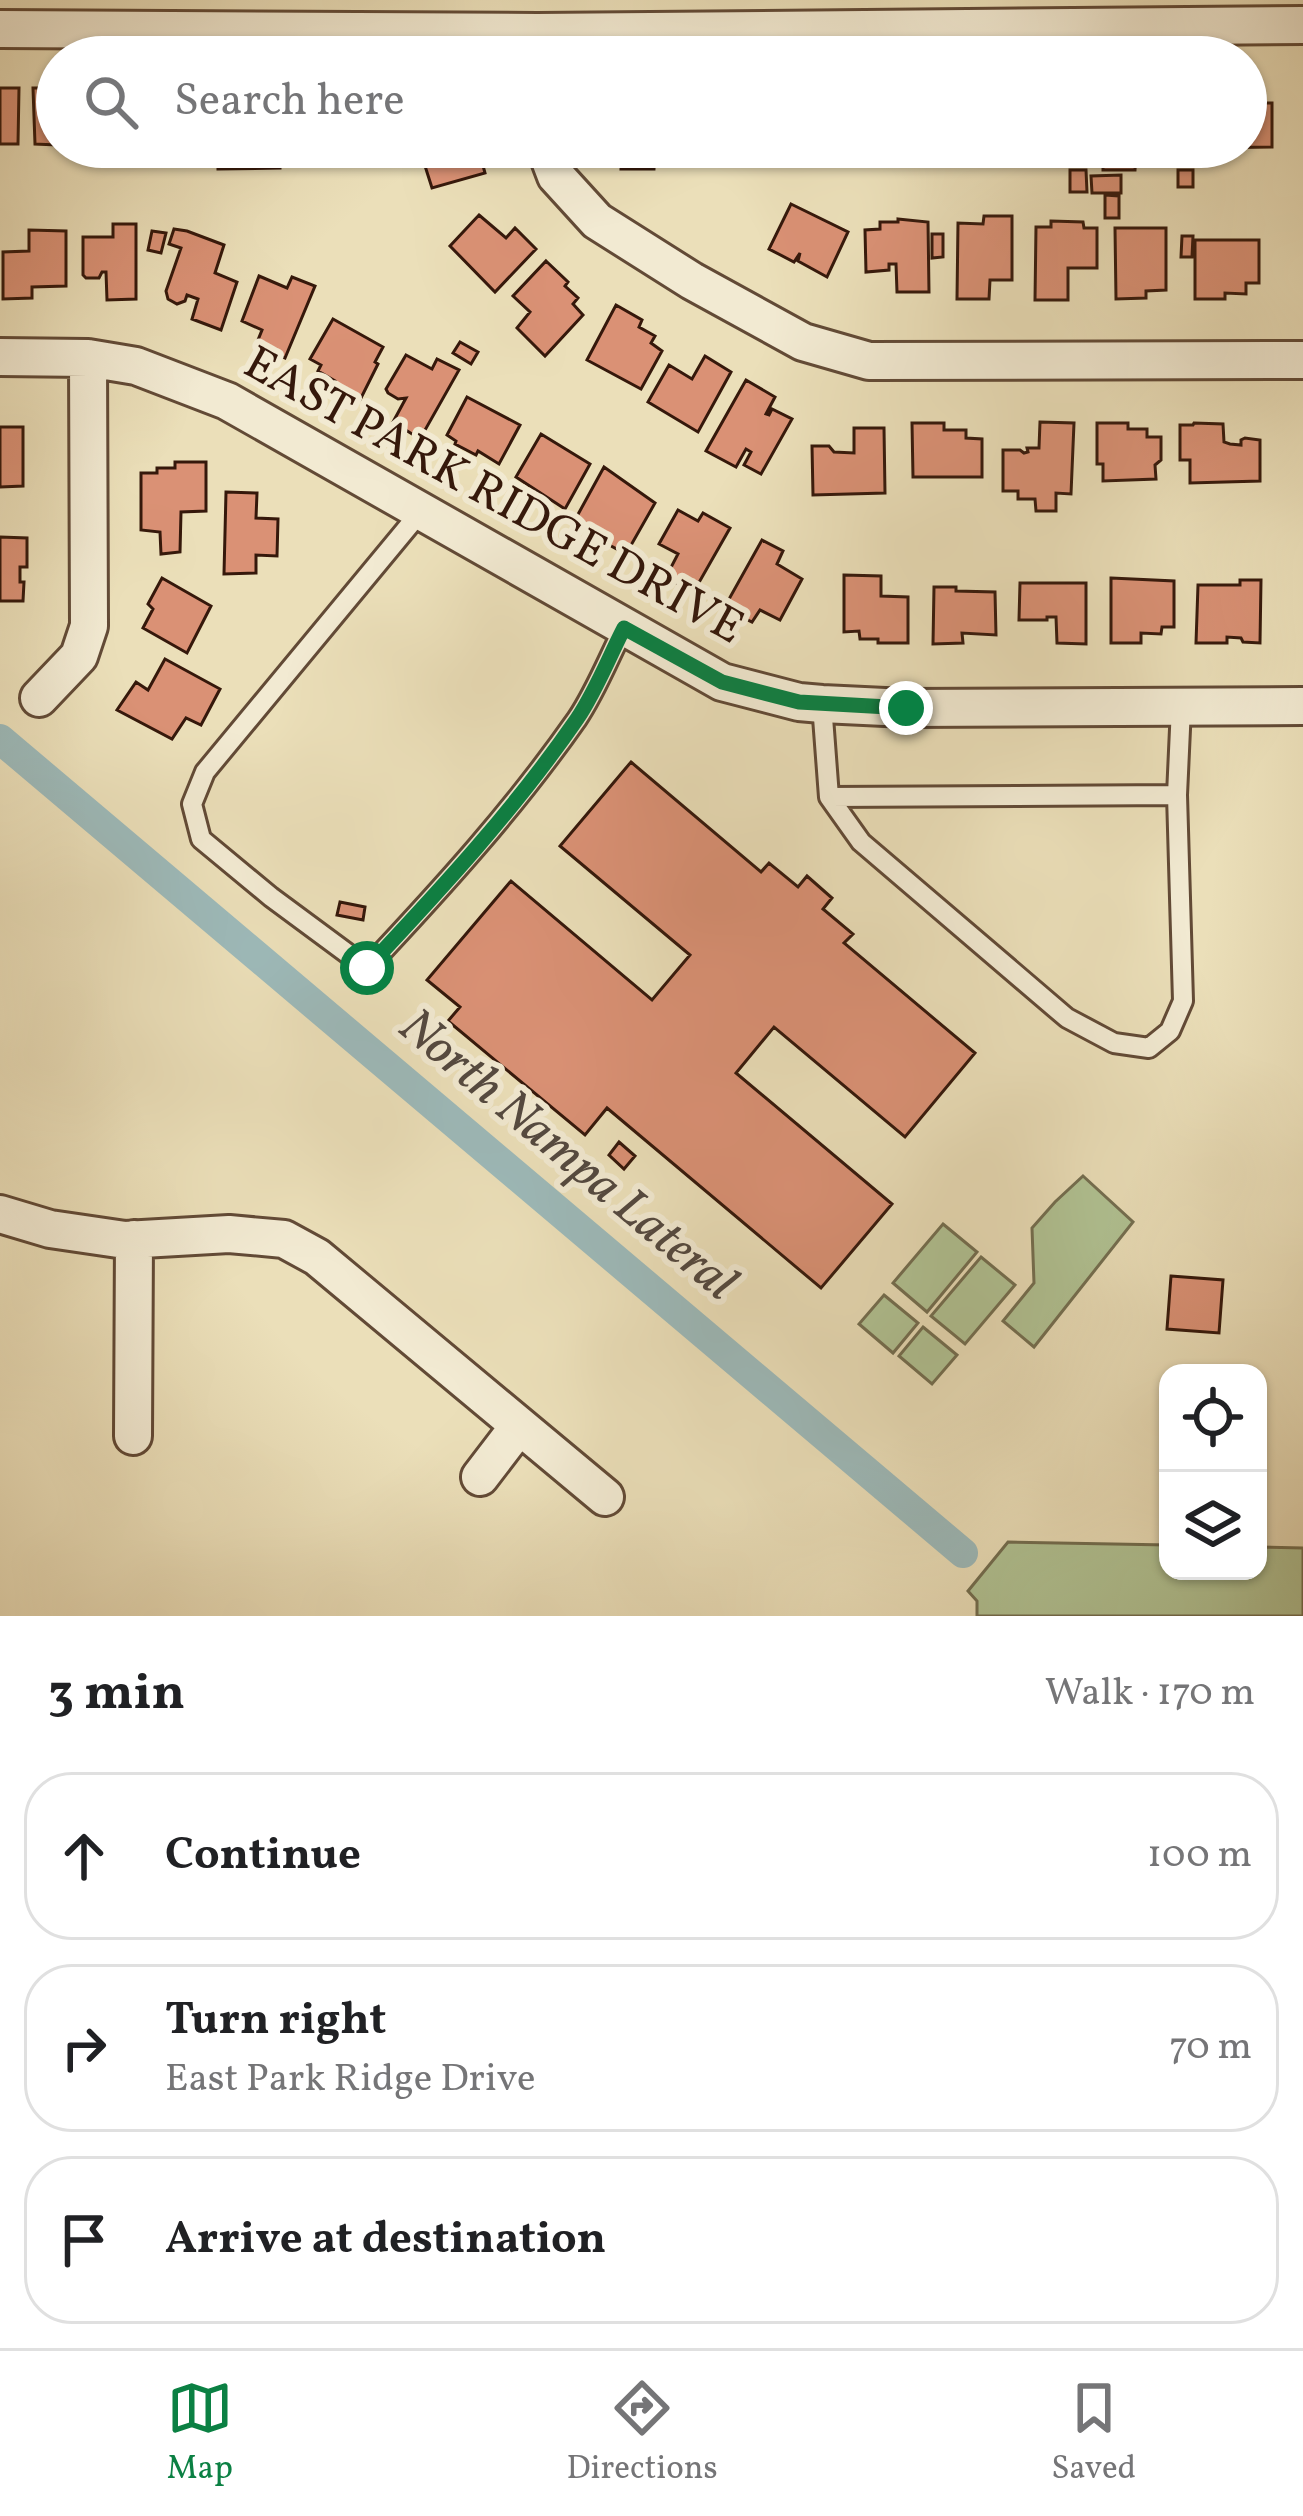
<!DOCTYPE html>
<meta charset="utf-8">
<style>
:root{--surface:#fff;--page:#f2f2f2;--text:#202124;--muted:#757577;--line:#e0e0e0;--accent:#0b8043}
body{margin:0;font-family:Vollkorn,serif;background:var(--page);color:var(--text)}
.controls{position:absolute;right:36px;bottom:36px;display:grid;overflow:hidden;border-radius:24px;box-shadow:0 3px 9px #0004}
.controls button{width:108px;height:108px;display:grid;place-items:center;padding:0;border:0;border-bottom:3px solid var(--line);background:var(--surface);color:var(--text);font:60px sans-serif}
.stop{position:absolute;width:36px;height:36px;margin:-27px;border:9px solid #0b8043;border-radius:50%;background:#fff}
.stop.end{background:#0b8043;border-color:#fff;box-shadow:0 3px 12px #0008}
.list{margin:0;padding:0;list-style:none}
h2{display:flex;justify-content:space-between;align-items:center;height:156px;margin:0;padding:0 48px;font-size:51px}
h2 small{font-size:39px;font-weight:400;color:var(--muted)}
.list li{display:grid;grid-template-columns:78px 1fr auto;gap:36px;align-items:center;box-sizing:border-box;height:168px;margin:0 24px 24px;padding:0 24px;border:3px solid var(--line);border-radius:48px}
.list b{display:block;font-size:45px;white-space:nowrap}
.list p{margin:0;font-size:39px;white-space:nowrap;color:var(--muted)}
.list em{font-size:39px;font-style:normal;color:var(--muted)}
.icon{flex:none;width:66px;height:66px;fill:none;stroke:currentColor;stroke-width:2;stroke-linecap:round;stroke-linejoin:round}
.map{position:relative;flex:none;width:1303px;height:1616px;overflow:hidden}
.search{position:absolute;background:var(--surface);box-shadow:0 3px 9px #0004;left:36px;right:36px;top:36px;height:132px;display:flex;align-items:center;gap:30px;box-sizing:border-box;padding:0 42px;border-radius:66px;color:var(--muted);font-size:45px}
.sheet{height:732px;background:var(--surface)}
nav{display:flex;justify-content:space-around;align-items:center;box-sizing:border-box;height:168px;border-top:3px solid var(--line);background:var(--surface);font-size:33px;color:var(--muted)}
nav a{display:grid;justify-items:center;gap:6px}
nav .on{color:var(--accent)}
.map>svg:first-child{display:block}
.green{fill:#b1c394;stroke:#736e50;stroke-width:3}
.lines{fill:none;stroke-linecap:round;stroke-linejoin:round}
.canal{stroke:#9dbaba;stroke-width:30}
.building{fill:#da9175;stroke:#35180b;stroke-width:3}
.lane-casing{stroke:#624a36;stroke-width:24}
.street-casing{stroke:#624a36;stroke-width:42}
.lane{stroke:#f2ead2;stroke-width:18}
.street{stroke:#f2ead2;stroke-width:36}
.route{stroke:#0b8043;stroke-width:15}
.labels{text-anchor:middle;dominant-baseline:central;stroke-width:12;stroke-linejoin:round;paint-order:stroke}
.street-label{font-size:48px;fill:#35180b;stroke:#f2ead2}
.water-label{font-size:51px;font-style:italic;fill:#544940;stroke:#f2ead2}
</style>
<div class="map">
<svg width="1303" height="1616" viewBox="0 0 1303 1616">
<rect width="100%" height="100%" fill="#ebdfb9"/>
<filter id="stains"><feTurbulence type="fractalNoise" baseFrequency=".00167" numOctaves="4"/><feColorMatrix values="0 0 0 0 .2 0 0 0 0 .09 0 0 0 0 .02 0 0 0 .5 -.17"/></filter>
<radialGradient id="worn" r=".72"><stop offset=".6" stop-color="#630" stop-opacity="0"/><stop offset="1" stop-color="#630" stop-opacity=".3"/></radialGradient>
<path class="green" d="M 1083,1176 L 1133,1222 L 1034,1347 L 1003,1321 L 1034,1283 L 1032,1228 L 1055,1202 Z
M 943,1224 L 977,1252 L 927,1312 L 893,1283 Z
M 981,1257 L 1015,1285 L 965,1344 L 931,1316 Z
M 884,1295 L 918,1323 L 893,1353 L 859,1324 Z
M 923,1327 L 957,1355 L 932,1384 L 899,1356 Z
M 1008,1542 L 1168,1545 L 1168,1571 L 1258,1571 L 1258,1547 L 1303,1548 L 1303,1616 L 977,1616 L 977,1601 L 968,1591 Z"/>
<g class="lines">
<path class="canal" d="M 0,739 L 963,1553"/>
</g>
<path class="building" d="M 0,88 L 19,88 L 18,144 L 0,144 Z
M 33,88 L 57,88 L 57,145 L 35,144 Z
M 1246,93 L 1257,93 L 1258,103 L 1272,103 L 1272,147 L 1203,148 L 1246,147 Z
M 132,147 L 198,147 L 198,161 L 133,161 Z
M 218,147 L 280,147 L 280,168 L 218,169 Z
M 419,147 L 478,147 L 485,173 L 432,188 Z
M 622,147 L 680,147 L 655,148 L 654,169 L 621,169 Z
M 697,147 L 756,147 L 756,157 L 697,159 Z
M 771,147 L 834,147 L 834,154 L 804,154 L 803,150 L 772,150 Z
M 850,147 L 909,147 L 909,160 L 850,160 Z
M 1011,147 L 1078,147 L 1078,158 L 1012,158 Z
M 1103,147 L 1160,147 L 1160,151 L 1136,152 L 1135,170 L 1103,170 Z
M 1070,170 L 1086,170 L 1087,192 L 1070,192 Z
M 1178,170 L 1193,170 L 1193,187 L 1178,187 Z
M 1121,175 L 1121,193 L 1092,193 L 1091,176 Z
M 1105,195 L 1119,196 L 1119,218 L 1105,218 Z
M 791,204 L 848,232 L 827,277 L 798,261 L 800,253 L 794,262 L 769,249 Z
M 479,215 L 506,238 L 515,228 L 536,249 L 495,292 L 450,246 Z
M 984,216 L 1012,216 L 1012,280 L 990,280 L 989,299 L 957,299 L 958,223 L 983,224 Z
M 898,219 L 928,222 L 929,292 L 897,292 L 896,264 L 889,264 L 889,270 L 866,272 L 865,230 L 880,229 L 880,222 L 898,222 Z
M 1051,221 L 1083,222 L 1084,228 L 1097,228 L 1097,268 L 1068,268 L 1068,300 L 1035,300 L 1036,227 L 1051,227 Z
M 113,224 L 136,224 L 136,299 L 107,300 L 106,272 L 102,272 L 99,278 L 86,278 L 83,275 L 83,237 L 113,237 Z
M 1115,228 L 1166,228 L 1166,290 L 1146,291 L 1146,298 L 1116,299 Z
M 174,229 L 187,231 L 224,245 L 215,273 L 237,282 L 221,330 L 192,319 L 198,299 L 187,295 L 185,301 L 177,304 L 168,299 L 166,291 L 181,248 L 169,244 Z
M 29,230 L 66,231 L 66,286 L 32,287 L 32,298 L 3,299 L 3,252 L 29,251 Z
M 152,231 L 166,233 L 161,253 L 148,250 Z
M 932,234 L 943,234 L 943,257 L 932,258 Z
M 1182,236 L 1193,236 L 1192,257 L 1181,257 Z
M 1195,240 L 1259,240 L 1259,283 L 1246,283 L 1246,294 L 1225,293 L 1225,299 L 1195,299 Z
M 546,261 L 568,282 L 565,286 L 578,298 L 573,304 L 583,315 L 545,356 L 517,328 L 530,312 L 513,296 Z
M 259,276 L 287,288 L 292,277 L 315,286 L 285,358 L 256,345 L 262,330 L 242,321 Z
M 616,305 L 642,320 L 639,327 L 655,336 L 651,343 L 662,351 L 641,389 L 587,360 Z
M 333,319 L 383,347 L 375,362 L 378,364 L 360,400 L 333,386 L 335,381 L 318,371 L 321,365 L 310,359 Z
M 460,342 L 478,352 L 471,364 L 453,353 Z
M 406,355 L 432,369 L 437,359 L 459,370 L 420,439 L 393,422 L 406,398 L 398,399 L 388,393 L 386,389 Z
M 705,356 L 731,372 L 698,432 L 648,402 L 669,365 L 692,379 Z
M 746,380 L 775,397 L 766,414 L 769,415 L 772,409 L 792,419 L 761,474 L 744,465 L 751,452 L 746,449 L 736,467 L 706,451 Z
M 467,397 L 520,425 L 499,464 L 478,451 L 476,455 L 455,444 L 456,441 L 447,435 Z
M 1040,422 L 1074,423 L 1071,494 L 1056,493 L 1056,511 L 1036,511 L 1035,499 L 1018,499 L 1018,491 L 1003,491 L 1003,450 L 1020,450 L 1024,453 L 1028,452 L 1027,448 L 1039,448 Z
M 912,423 L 944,423 L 944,430 L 966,430 L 966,438 L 982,439 L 982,477 L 913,477 Z
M 1097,423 L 1128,423 L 1128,429 L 1147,429 L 1147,437 L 1161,437 L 1161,460 L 1155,465 L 1156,479 L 1103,481 L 1103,464 L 1097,464 Z
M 1194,423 L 1223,424 L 1224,442 L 1230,444 L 1241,445 L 1241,440 L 1245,438 L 1260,440 L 1260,481 L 1190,483 L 1190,460 L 1180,460 L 1180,425 L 1193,425 Z
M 0,427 L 23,427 L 23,486 L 0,487 Z
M 854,428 L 884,428 L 885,493 L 813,495 L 812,446 L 829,446 L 834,452 L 854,453 Z
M 541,434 L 590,464 L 565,509 L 516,477 Z
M 175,462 L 206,462 L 206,511 L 181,512 L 180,552 L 161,554 L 160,532 L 141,530 L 141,473 L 157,473 L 157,468 L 175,468 Z
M 604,467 L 655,503 L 626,554 L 600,540 L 603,533 L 576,518 Z
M 226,492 L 257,493 L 256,518 L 278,519 L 277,556 L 256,555 L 256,573 L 224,574 Z
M 678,510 L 698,521 L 703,513 L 730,528 L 693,593 L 666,577 L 678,554 L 659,544 Z
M 0,537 L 27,538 L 27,567 L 20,567 L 20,582 L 24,582 L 23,601 L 0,601 Z
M 762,540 L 783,551 L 777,564 L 802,579 L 780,620 L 760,610 L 752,622 L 724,608 Z
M 844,575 L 881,576 L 881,596 L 908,597 L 908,643 L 878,643 L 878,639 L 860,639 L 859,631 L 844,632 Z
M 162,578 L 211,606 L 187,653 L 143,628 L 153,609 L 148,604 Z
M 1111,578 L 1174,581 L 1174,627 L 1162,627 L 1161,634 L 1141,633 L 1141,643 L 1111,643 Z
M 1240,580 L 1261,580 L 1260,643 L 1243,642 L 1241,638 L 1227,637 L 1227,643 L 1196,643 L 1198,585 L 1240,585 Z
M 1020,583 L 1086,583 L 1086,644 L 1057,643 L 1056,617 L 1047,617 L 1047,620 L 1019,620 Z
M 934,587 L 956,587 L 956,591 L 995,592 L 996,635 L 962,633 L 963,643 L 933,644 Z
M 165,659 L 220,689 L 201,725 L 186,718 L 172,739 L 117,710 L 136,682 L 148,690 Z
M 631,762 L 761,872 L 769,863 L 798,887 L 807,876 L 832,898 L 823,909 L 853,934 L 844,943 L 975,1053 L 905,1137 L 774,1027 L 736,1073 L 892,1204 L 821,1288 L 607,1108 L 585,1135 L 448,1021 L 460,1007 L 427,980 L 511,881 L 652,1000 L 690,955 L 560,846 Z
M 340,902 L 365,907 L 363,920 L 337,915 Z
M 619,1142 L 635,1156 L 624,1169 L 609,1155 Z
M 1171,1276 L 1223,1280 L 1219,1333 L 1167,1329 Z"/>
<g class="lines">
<g class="lane-casing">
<path id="lane" d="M 422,510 L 205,772 L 192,804 L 201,839 L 271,897 L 367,968 C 442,888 514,809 577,719 C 596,691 609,657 624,628
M 822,704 L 829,797 L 861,842 L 1067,1018 L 1114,1043 L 1149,1048 L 1170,1031 L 1183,1001 L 1177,795 L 1181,707
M 829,797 L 1177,795"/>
</g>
<g class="street-casing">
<path id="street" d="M 0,29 L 537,32 L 1303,25
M 545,147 L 556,176 L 597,221 L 692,281 L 803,342 L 869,361 L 1303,360
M 0,357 L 88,358 L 136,366 L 227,401 L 722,682 L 799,702 L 822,704 L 906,708 L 1303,706
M 39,698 L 79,656 L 89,626 L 88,358
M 0,1214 L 50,1229 L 125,1240 L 229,1234 L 284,1239 L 317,1257 L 605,1497
M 133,1436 L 134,1239
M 480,1477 L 519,1426"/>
</g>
<use href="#lane" class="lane"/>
<use href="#street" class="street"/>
</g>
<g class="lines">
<path class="route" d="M 367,968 C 442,888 515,809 577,719 C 596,691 609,657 624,628 L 722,682 L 799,702 L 906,708"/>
</g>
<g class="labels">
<g class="street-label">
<text transform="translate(493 497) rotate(29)">EAST PARK RIDGE DRIVE</text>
</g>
<g class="water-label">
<text transform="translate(567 1156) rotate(40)">North Nampa Lateral</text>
</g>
</g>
<rect width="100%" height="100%" filter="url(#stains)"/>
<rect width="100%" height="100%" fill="url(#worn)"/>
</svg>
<div class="controls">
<button><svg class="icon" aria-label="locate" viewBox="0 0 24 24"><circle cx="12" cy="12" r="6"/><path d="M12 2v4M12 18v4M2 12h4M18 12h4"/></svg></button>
<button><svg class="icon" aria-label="layers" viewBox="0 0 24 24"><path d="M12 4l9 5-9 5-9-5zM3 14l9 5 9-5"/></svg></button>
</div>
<div class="stop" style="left:367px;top:968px"></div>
<div class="stop end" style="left:906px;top:708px"></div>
<div class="search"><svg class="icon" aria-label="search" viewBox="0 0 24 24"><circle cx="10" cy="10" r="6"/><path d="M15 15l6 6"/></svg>Search here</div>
</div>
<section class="sheet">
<h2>3 min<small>Walk · 170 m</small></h2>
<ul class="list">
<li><svg class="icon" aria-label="ahead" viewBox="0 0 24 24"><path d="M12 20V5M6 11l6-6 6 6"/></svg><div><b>Continue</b></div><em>100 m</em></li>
<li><svg class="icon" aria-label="right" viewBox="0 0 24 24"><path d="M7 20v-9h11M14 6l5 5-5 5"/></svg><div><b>Turn right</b><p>East Park Ridge Drive</p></div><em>70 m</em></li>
<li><svg class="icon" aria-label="arrive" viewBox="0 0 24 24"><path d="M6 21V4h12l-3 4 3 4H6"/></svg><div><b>Arrive at destination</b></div></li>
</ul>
</section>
<nav>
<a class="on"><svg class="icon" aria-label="map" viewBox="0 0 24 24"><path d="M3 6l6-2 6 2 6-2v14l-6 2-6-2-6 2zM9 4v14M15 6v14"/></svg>Map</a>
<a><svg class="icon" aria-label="directions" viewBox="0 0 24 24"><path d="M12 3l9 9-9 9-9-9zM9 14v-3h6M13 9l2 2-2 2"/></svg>Directions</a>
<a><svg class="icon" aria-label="saved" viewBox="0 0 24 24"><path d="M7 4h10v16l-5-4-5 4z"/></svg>Saved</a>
</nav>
